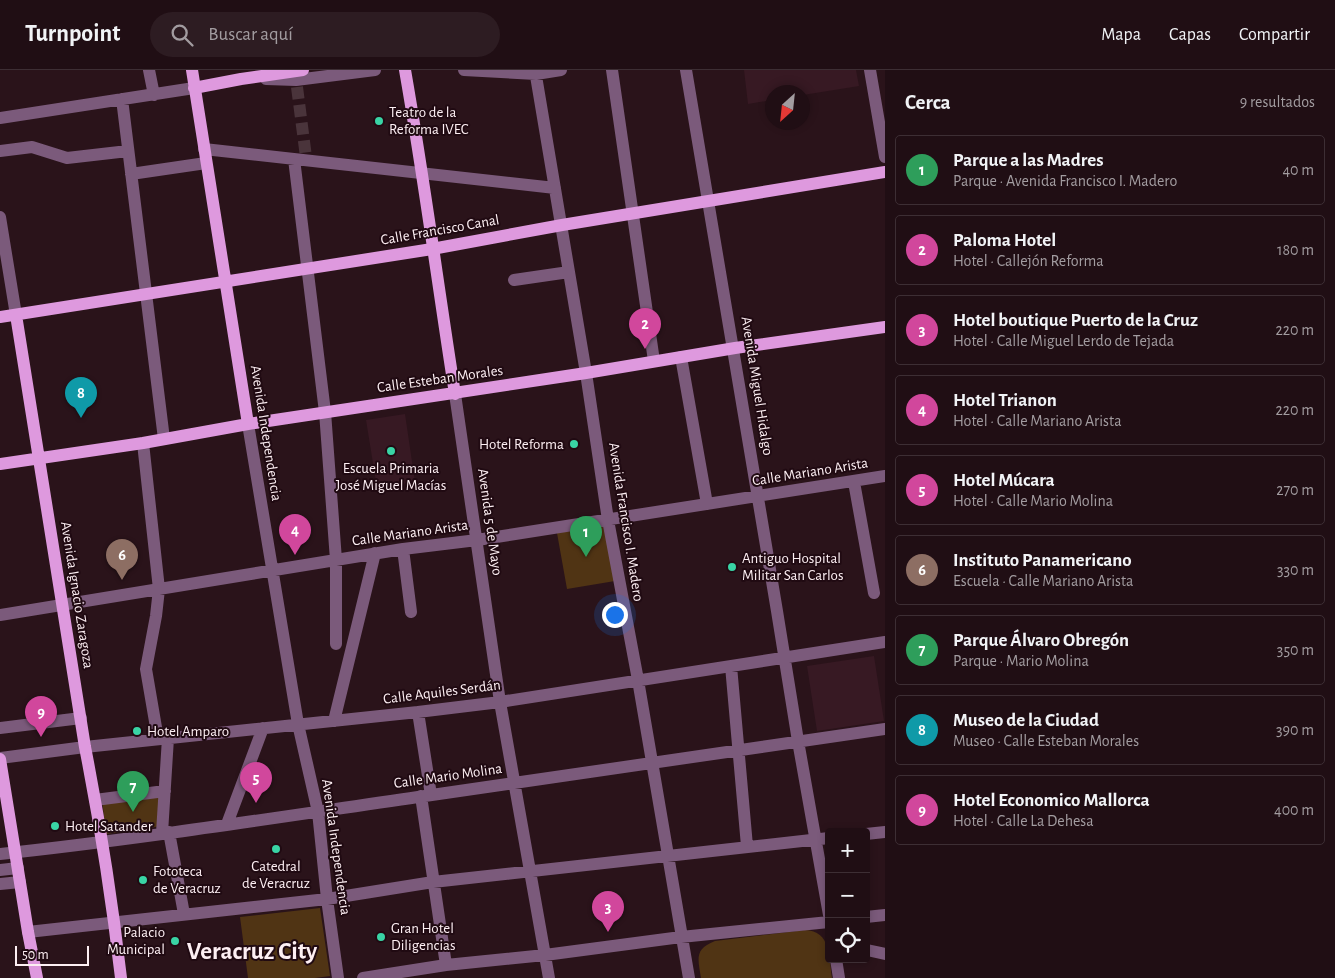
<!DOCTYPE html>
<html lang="es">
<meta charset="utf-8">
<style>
:root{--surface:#200e14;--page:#2d1c22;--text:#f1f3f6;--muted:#a29ca0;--line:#3d2e34;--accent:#39d4a5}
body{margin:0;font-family:"Alegreya Sans",sans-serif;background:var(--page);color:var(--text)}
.controls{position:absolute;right:15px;bottom:15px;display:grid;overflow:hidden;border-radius:5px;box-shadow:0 2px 8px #0003}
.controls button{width:45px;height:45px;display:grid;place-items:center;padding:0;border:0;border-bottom:1px solid var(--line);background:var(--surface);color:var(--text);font:25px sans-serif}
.compass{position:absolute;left:765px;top:15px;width:45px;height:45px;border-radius:50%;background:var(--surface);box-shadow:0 2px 8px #0003;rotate:207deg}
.scale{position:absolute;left:15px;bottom:12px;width:74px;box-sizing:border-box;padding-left:5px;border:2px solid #fdeff3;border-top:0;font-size:14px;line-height:18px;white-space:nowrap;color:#fdeff3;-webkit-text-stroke:4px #200a12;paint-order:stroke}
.you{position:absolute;left:614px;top:544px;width:18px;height:18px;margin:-12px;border:4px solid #fff;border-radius:50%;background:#1a73e8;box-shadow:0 0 0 8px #1a73e833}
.badge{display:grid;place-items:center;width:32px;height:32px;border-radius:50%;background:var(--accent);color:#fff;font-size:16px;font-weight:700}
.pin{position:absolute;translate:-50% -41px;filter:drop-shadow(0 1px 2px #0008)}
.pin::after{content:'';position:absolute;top:26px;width:18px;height:15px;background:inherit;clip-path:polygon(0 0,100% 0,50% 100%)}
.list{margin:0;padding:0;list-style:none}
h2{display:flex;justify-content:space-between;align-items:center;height:65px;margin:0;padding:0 20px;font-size:21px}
h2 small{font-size:16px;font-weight:400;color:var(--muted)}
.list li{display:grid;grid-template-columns:32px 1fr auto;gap:15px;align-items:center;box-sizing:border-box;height:70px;margin:0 10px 10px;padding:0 10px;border:1px solid var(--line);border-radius:5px}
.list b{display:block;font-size:19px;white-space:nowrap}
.list p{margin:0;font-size:16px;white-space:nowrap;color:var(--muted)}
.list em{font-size:16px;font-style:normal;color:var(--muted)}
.icon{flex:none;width:28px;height:28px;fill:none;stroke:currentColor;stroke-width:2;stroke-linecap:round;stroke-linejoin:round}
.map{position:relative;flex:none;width:885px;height:908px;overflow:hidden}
header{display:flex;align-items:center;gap:30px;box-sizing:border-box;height:70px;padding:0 25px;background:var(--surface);border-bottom:1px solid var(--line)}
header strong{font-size:24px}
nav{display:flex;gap:28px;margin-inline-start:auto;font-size:18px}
.search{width:350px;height:45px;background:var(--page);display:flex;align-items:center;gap:12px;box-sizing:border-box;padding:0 18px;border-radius:28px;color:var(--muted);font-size:19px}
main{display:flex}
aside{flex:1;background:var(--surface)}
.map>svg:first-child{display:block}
.built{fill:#371923}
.green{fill:#503414}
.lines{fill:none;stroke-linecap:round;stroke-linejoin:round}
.minor-tunnel{stroke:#4a343b;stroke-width:12;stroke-dasharray:12 6;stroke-linecap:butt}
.minor{stroke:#7b5a7b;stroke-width:12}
.major{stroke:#de99de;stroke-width:12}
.poi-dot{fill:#39d4a5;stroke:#200a12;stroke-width:2}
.labels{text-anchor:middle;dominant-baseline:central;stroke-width:4;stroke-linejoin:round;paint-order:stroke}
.poi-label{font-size:15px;fill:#fdeff3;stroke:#200a12;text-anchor:start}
.street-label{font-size:15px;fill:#fdeff3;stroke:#200a12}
.town-label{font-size:25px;font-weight:bold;fill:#fdeff3;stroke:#200a12}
</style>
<header>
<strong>Turnpoint</strong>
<div class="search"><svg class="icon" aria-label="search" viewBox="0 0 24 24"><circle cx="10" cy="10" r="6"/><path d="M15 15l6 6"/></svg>Buscar aquí</div>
<nav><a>Mapa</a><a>Capas</a><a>Compartir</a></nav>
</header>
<main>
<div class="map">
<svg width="885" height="908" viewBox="0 0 885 908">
<rect width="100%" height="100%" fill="#2a131a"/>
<path class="built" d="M 744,0 L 856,0 L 859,16 L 803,25 L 802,22 L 772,22 L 772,30 L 748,34 Z
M 405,344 L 415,412 L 377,418 L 366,350 Z
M 874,586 L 884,651 L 817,661 L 807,596 Z"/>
<path class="green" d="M 605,455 L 615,511 L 567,519 L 557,463 Z
M 165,721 L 162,756 L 106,764 L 102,729 Z
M 320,838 L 330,906 L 315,908 L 248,908 L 240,847 Z
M 805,860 C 831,861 829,887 832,908 L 701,908 C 698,889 694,879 715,871 Z"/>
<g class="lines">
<path class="minor-tunnel" d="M 297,17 L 306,87"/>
<path class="minor" d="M 149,0 L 154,25
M 464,0 L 536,4 L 561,0
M 535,0 L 586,303 L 608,450 L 638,610 L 689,908
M 612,0 L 654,291
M 686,0 C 725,223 762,447 798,671 C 808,729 819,787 829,845
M 870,0 L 885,87
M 266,9 L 296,10 L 375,0
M 122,29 L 164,369
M 0,48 L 194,18
M 204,79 L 555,118
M 0,81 L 32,77 L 67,88 L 128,81
M 294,89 L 325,342 L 336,490 L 336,574
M 131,104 L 206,93
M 0,147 L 16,245
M 514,210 L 569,202
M 681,287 L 707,434
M 455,324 L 500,632 L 549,908
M 248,354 L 298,654 L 318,742 L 327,829 L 338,908
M 143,373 L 159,519 L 156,546 L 146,599 L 158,669
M 854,412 L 874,523
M 403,479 L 411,542
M 0,545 L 403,479 L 477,470 L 885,406
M 731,596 L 747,776
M 418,642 L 431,725
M 334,651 L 375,483
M 0,658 L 81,648
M 0,688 L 85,677 L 418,642 L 500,632 L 885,572
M 421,726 L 446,895
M 95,730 L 165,721
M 227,754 L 263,658
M 169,762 L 184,844
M 162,763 L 168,668
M 866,764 L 885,762
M 0,784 C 140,769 279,747 418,727 C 574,704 730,682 885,659
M 0,800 L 18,798
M 0,814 L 20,812
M 866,847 L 885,845
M 28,862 L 327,829 L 433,812 L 829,768
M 867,880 L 885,884
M 836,889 L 839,908
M 363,908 L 446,895 L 545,885 L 681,867 L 829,852"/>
<path class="major" d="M 192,0 L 248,354
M 405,0 C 424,108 438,216 455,324
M 194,18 L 241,9 L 303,0
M 16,245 L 85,677 C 100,753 112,830 121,908
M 0,247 L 432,179 L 562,155 L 885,102
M 0,394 L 143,373 L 248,354 L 586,303 L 735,278 L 885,257
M 0,689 L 28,862 L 37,908"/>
</g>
<g class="poi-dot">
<circle cx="379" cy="51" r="5"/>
<circle cx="574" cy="374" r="5"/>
<circle cx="391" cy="381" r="5"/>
<circle cx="732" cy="497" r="5"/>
<circle cx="137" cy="661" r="5"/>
<circle cx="55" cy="756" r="5"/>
<circle cx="276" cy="779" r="5"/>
<circle cx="143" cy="810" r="5"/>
<circle cx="381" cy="867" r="5"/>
<circle cx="175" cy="871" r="5"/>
</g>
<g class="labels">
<g class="poi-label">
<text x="389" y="42">Teatro de la<tspan x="389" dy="17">Reforma IVEC</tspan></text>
<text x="564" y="374" text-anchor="end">Hotel Reforma</text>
<text x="391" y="398" text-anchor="middle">Escuela Primaria<tspan x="391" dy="17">José Miguel Macías</tspan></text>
<text x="742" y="488">Antiguo Hospital<tspan x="742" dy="17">Militar San Carlos</tspan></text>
<text x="147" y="661">Hotel Amparo</text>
<text x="65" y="756">Hotel Satander</text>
<text x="276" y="796" text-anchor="middle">Catedral<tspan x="276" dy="17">de Veracruz</tspan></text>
<text x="153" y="801">Fototeca<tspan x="153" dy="17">de Veracruz</tspan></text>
<text x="391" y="858">Gran Hotel<tspan x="391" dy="17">Diligencias</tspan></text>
<text x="165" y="862" text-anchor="end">Palacio<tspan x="165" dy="17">Municipal</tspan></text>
</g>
<g class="street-label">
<text transform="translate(440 160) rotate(-10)">Calle Francisco Canal</text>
<text transform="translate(440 309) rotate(-8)">Calle Esteban Morales</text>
<text transform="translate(757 316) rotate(81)">Avenida Miguel Hidalgo</text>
<text transform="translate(266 363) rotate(81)">Avenida Independencia</text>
<text transform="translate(810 402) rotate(-9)">Calle Mariano Arista</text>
<text transform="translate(490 452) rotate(82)">Avenida 5 de Mayo</text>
<text transform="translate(626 452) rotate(81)">Avenida Francisco I. Madero</text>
<text transform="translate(410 463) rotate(-8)">Calle Mariano Arista</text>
<text transform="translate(77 525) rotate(81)">Avenida Ignacio Zaragoza</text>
<text transform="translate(442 622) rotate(-7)">Calle Aquiles Serdán</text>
<text transform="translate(448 706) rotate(-8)">Calle Mario Molina</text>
<text transform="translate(336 777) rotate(82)">Avenida Independencia</text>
</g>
<g class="town-label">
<text x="252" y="881">Veracruz City</text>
</g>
</g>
</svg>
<div class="controls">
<button>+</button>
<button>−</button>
<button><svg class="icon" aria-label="locate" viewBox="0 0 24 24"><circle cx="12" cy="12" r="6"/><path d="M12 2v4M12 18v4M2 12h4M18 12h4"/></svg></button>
</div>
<svg class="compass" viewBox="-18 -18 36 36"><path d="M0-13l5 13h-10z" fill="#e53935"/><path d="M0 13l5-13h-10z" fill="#a29ca0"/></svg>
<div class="scale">50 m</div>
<div class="you"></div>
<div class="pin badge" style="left:586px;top:487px;background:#2e9e5b">1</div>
<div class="pin badge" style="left:645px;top:279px;background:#d1479c">2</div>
<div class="pin badge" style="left:608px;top:862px;background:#d1479c">3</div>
<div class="pin badge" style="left:295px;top:485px;background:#d1479c">4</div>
<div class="pin badge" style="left:256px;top:733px;background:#d1479c">5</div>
<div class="pin badge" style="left:122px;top:510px;background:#8d6e63">6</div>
<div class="pin badge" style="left:133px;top:742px;background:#2e9e5b">7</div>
<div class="pin badge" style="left:81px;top:348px;background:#0f9aa8">8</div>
<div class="pin badge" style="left:41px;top:667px;background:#d1479c">9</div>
</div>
<aside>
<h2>Cerca<small>9 resultados</small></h2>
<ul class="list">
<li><span class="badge" style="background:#2e9e5b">1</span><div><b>Parque a las Madres</b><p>Parque · Avenida Francisco I. Madero</p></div><em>40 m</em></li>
<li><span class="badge" style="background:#d1479c">2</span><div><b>Paloma Hotel</b><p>Hotel · Callejón Reforma</p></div><em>180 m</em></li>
<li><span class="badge" style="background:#d1479c">3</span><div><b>Hotel boutique Puerto de la Cruz</b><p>Hotel · Calle Miguel Lerdo de Tejada</p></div><em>220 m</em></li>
<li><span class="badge" style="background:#d1479c">4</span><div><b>Hotel Trianon</b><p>Hotel · Calle Mariano Arista</p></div><em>220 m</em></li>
<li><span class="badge" style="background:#d1479c">5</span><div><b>Hotel Múcara</b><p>Hotel · Calle Mario Molina</p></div><em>270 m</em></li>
<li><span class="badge" style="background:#8d6e63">6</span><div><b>Instituto Panamericano</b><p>Escuela · Calle Mariano Arista</p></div><em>330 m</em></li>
<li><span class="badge" style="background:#2e9e5b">7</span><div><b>Parque Álvaro Obregón</b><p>Parque · Mario Molina</p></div><em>350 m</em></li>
<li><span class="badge" style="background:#0f9aa8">8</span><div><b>Museo de la Ciudad</b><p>Museo · Calle Esteban Morales</p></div><em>390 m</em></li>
<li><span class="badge" style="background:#d1479c">9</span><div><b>Hotel Economico Mallorca</b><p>Hotel · Calle La Dehesa</p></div><em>400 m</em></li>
</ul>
</aside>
</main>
